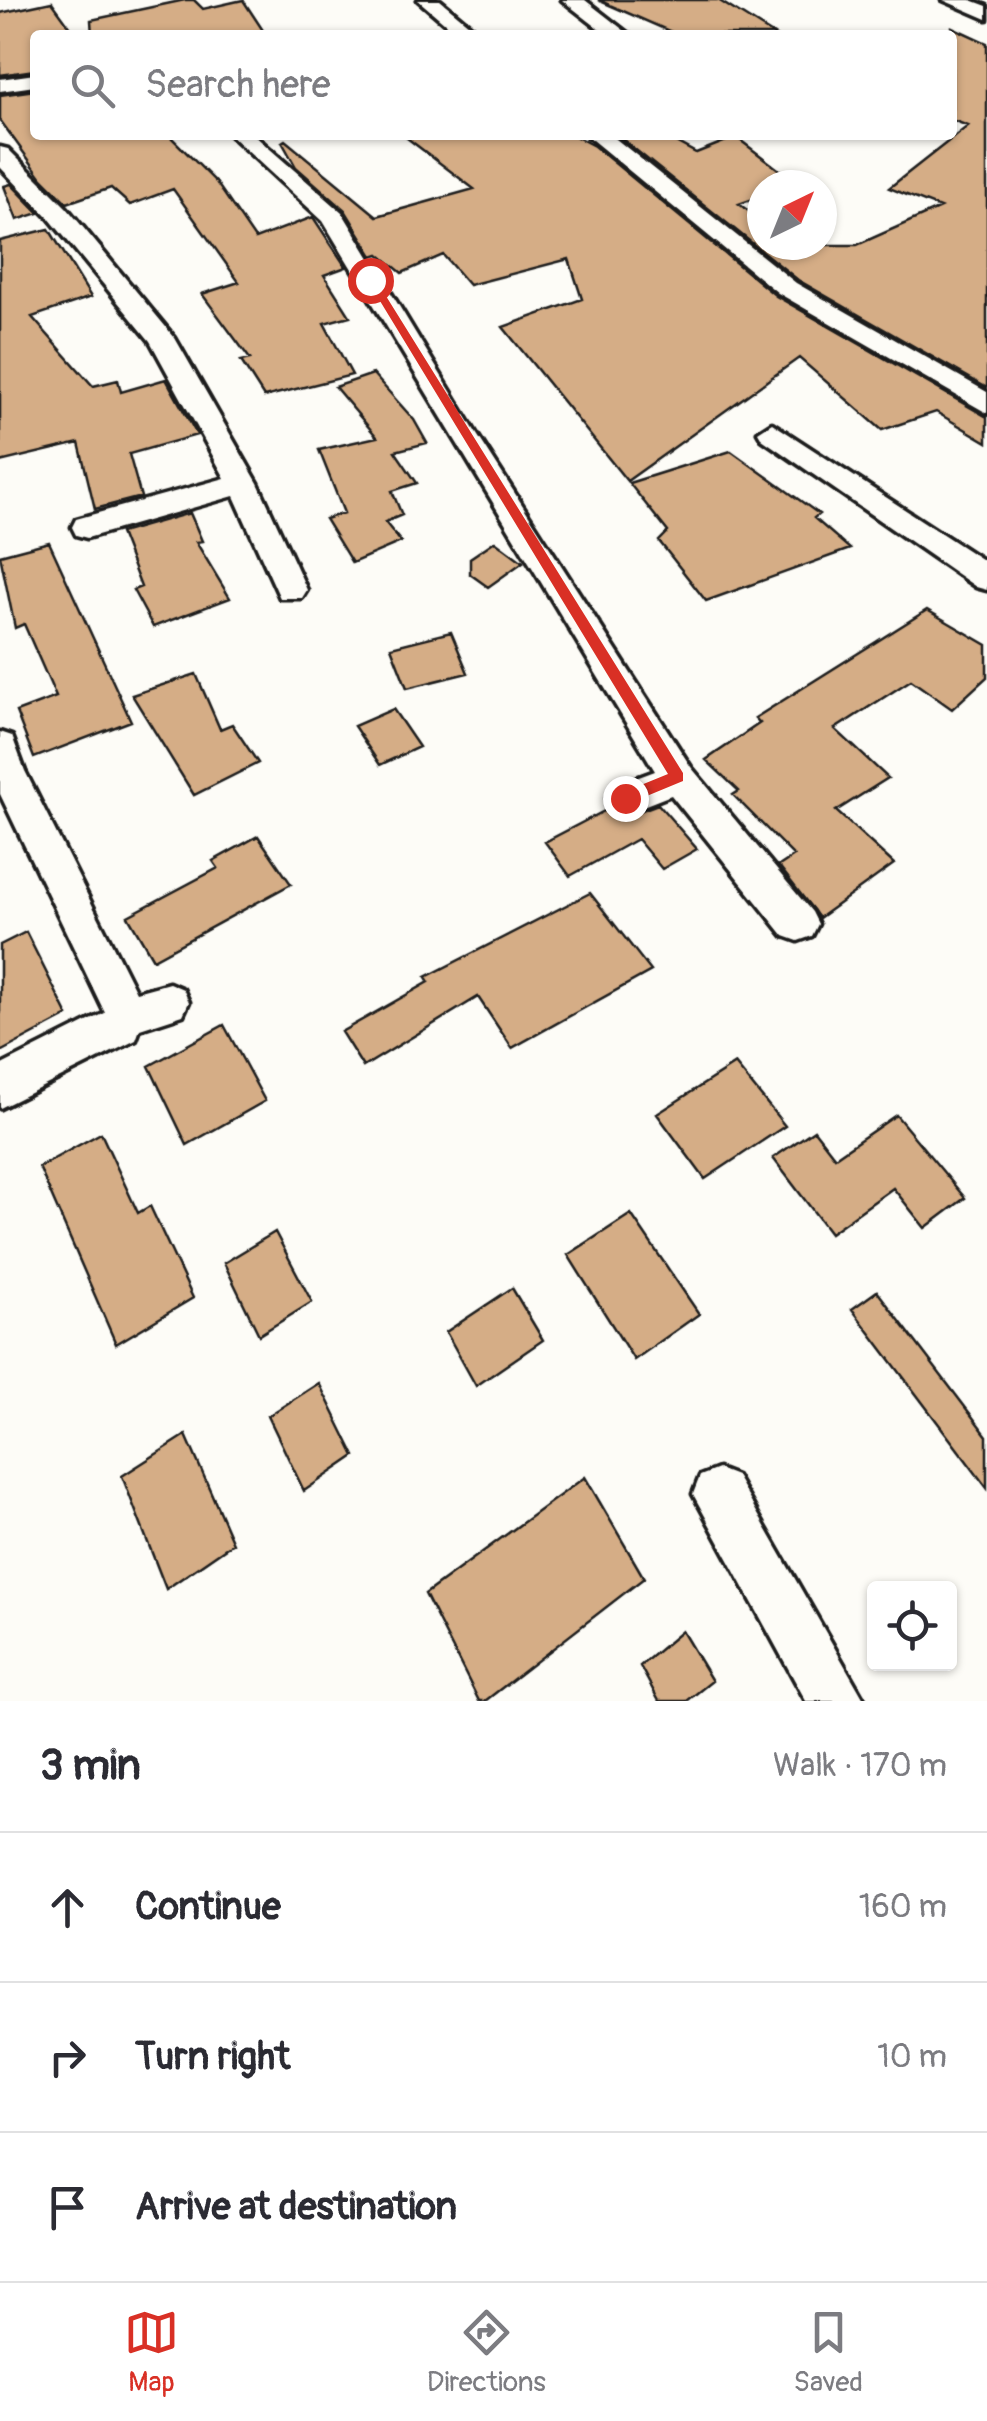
<!DOCTYPE html>
<meta charset="utf-8">
<style>
:root{--surface:#fff;--page:#f7f7f7;--text:#2b2b33;--muted:#7c7c81;--line:#e1e1e2;--accent:#d93025}
body{margin:0;font-family:Pangolin,sans-serif;background:var(--page);color:var(--text)}
.controls{position:absolute;right:30px;bottom:30px;display:grid;overflow:hidden;border-radius:10px;box-shadow:0 2px 8px #0004}
.controls button{width:90px;height:90px;display:grid;place-items:center;padding:0;border:0;border-bottom:2px solid var(--line);background:var(--surface);color:var(--text);font:50px sans-serif}
.compass{position:absolute;left:747px;top:170px;width:90px;height:90px;border-radius:50%;background:var(--surface);box-shadow:0 2px 8px #0004;rotate:43deg}
.stop{position:absolute;width:30px;height:30px;margin:-22px;border:8px solid #d93025;border-radius:50%;background:#fff}
.stop.end{background:#d93025;border-color:#fff;box-shadow:0 2px 10px #0008}
.list{margin:0;padding:0;list-style:none}
h2{display:flex;justify-content:space-between;align-items:center;height:130px;margin:0;padding:0 40px;font-size:42px}
h2 small{font-size:32px;font-weight:400;color:var(--muted)}
.list li{display:grid;grid-template-columns:65px 1fr auto;gap:30px;align-items:center;box-sizing:border-box;height:150px;padding:0 40px;border-top:2px solid var(--line)}
.list b{display:block;font-size:38px;white-space:nowrap}
.list em{font-size:32px;font-style:normal;color:var(--muted)}
.icon{flex:none;width:55px;height:55px;fill:none;stroke:currentColor;stroke-width:2;stroke-linecap:round;stroke-linejoin:round}
.map{position:relative;flex:none;width:987px;height:1701px;overflow:hidden}
.search{position:absolute;background:var(--surface);box-shadow:0 2px 8px #0004;left:30px;right:30px;top:30px;height:110px;display:flex;align-items:center;gap:25px;box-sizing:border-box;padding:0 35px;border-radius:10px;color:var(--muted);font-size:38px}
.sheet{height:580px;background:var(--surface)}
nav{display:flex;justify-content:space-around;align-items:center;box-sizing:border-box;height:140px;border-top:2px solid var(--line);background:var(--surface);font-size:28px;color:var(--muted)}
nav a{display:grid;justify-items:center;gap:5px}
nav .on{color:var(--accent)}
.map>svg:first-child{display:block}
.building{fill:#d5ad86;stroke:#1c1c1c;stroke-width:2.5}
.lines{fill:none;stroke-linecap:round;stroke-linejoin:round}
.minor-casing{stroke:#1c1c1c;stroke-width:7}
.minor{fill:#fdfcf7;fill-rule:evenodd}
.route{fill:#d93025}
</style>
<div class="map">
<svg width="987" height="1701" viewBox="0 0 987 1701">
<rect width="100%" height="100%" fill="#fdfcf7"/>
<filter id="ink" filterUnits="userSpaceOnUse"><feTurbulence type="fractalNoise" baseFrequency=".01" numOctaves="2"/><feDisplacementMap in="SourceGraphic" scale="20" xChannelSelector="R" yChannelSelector="G"/><feConvolveMatrix kernelMatrix="1 2 1 2 8 2 1 2 1" color-interpolation-filters="sRGB"/></filter>
<g filter="url(#ink)">
<path class="building" d="M 185,0 L 194,0 L 203,9 L 243,0 L 266,35 L 92,35 L 91,20 Z
M 598,0 L 718,0 L 774,35 L 678,35 Z
M 52,2 L 76,35 L 35,35 L 35,70 L 0,75 L 0,13 Z
M 952,27 L 987,43 L 987,388 L 798,280 L 617,135 L 663,135 L 696,153 L 736,137 L 798,184 L 762,185 L 762,196 L 739,204 L 762,221 L 762,245 L 857,245 L 940,208 L 889,188 L 968,126 L 952,120 Z
M 35,90 L 35,135 L 169,135 L 216,182 L 255,239 L 313,217 L 346,267 L 324,275 L 350,316 L 324,323 L 352,375 L 264,397 L 241,361 L 250,359 L 202,294 L 239,282 L 173,189 L 130,205 L 111,188 L 67,203 L 42,178 L 0,120 L 0,95 Z
M 403,135 L 573,135 L 594,146 L 776,296 L 987,417 L 987,442 L 936,412 L 882,430 L 799,358 L 627,481 L 503,327 L 582,299 L 569,259 L 469,285 L 443,255 L 402,273 L 379,254 L 373,256 L 345,210 L 296,167 L 282,142 L 285,140 L 377,216 L 474,189 Z
M 11,184 L 39,213 L 17,220 L 4,186 Z
M 49,229 L 91,297 L 32,317 L 93,386 L 118,380 L 121,392 L 166,379 L 197,435 L 129,454 L 141,497 L 95,509 L 79,443 L 0,462 L 0,241 Z
M 373,374 L 414,420 L 427,443 L 395,451 L 417,483 L 392,491 L 402,515 L 385,522 L 401,542 L 352,563 L 325,519 L 344,513 L 319,450 L 377,437 L 335,387 Z
M 731,451 L 819,514 L 814,518 L 850,549 L 706,601 L 659,541 L 668,532 L 629,483 Z
M 190,513 L 202,541 L 196,542 L 230,598 L 153,627 L 133,590 L 141,587 L 120,533 Z
M 495,541 L 523,562 L 488,587 L 470,574 L 470,558 Z
M 49,542 L 131,721 L 34,758 L 16,712 L 56,697 L 24,624 L 15,628 L 0,555 Z
M 927,610 L 987,645 L 987,677 L 952,709 L 911,680 L 835,729 L 888,778 L 836,811 L 894,864 L 819,918 L 779,866 L 794,856 L 733,795 L 739,791 L 706,760 L 760,723 L 755,718 Z
M 451,632 L 468,673 L 407,688 L 391,647 Z
M 196,674 L 220,729 L 232,724 L 258,763 L 194,795 L 132,695 Z
M 393,709 L 419,747 L 380,765 L 354,726 Z
M 658,804 L 697,849 L 662,869 L 637,839 L 570,876 L 545,842 L 608,809 L 626,816 Z
M 258,836 L 291,884 L 153,959 L 128,916 L 218,868 L 213,861 Z
M 590,893 L 651,971 L 512,1048 L 478,997 L 363,1067 L 341,1032 L 429,982 L 426,977 Z
M 26,932 L 68,1016 L 0,1052 L 0,945 Z
M 224,1025 L 265,1101 L 187,1145 L 149,1066 Z
M 735,1064 L 785,1126 L 705,1179 L 657,1114 Z
M 896,1115 L 965,1198 L 925,1228 L 893,1188 L 830,1233 L 773,1158 L 814,1130 L 835,1157 Z
M 101,1133 L 138,1213 L 150,1206 L 193,1298 L 116,1344 L 39,1167 Z
M 631,1214 L 699,1314 L 634,1360 L 568,1255 Z
M 275,1232 L 312,1302 L 259,1335 L 224,1263 Z
M 512,1288 L 543,1340 L 476,1386 L 446,1332 Z
M 877,1291 L 987,1436 L 987,1488 L 852,1309 Z
M 319,1383 L 355,1456 L 304,1491 L 268,1416 Z
M 186,1435 L 233,1543 L 166,1589 L 122,1476 Z
M 585,1477 L 644,1578 L 485,1701 L 479,1701 L 425,1594 Z
M 682,1631 L 712,1681 L 687,1701 L 659,1701 L 640,1666 Z"/>
<g class="lines">
<g class="minor-casing">
<path id="minor" d="M 418,0 L 440,0 L 482,35 L 459,35 Z
M 562,0 L 585,0 L 630,35 L 607,35 Z
M 943,0 L 971,0 L 987,6 L 987,19 Z
M 35,74 L 35,86 L 0,91 L 0,79 Z
M 230,135 L 254,135 L 342,212 L 478,436 L 691,767 L 812,912 L 818,924 L 812,936 L 798,941 L 784,936 L 671,795 L 625,813 L 612,809 L 607,798 L 612,787 L 655,771 L 323,221 Z
M 586,135 L 611,135 L 796,283 L 987,392 L 987,413 L 778,293 Z
M 0,147 L 8,149 L 67,208 L 175,338 L 258,483 L 307,590 L 302,598 L 280,598 L 234,496 L 87,538 L 76,535 L 72,527 L 76,519 L 225,478 L 150,341 L 49,218 L 0,167 Z
M 772,423 L 987,563 L 987,590 L 976,587 L 762,439 L 758,432 Z
M 0,732 L 12,736 L 25,771 L 136,992 L 169,983 L 183,989 L 189,1002 L 183,1015 L 140,1029 L 136,1040 L 0,1108 L 0,1066 L 105,1013 L 0,794 Z
M 718,1469 L 736,1476 L 865,1701 L 806,1701 L 693,1494 L 700,1476 Z"/>
</g>
<use href="#minor" class="minor"/>
</g>
</g>
<path class="route" d="M 366,278 L 376,280 L 683,773 L 683,781 L 625,805 L 619,803 L 619,794 L 668,774 Z"/>
</svg>
<div class="controls">
<button><svg class="icon" aria-label="locate" viewBox="0 0 24 24"><circle cx="12" cy="12" r="6"/><path d="M12 2v4M12 18v4M2 12h4M18 12h4"/></svg></button>
</div>
<svg class="compass" viewBox="-18 -18 36 36"><path d="M0-13l5 13h-10z" fill="#e53935"/><path d="M0 13l5-13h-10z" fill="#7c7c81"/></svg>
<div class="stop" style="left:370px;top:280px"></div>
<div class="stop end" style="left:625px;top:798px"></div>
<div class="search"><svg class="icon" aria-label="search" viewBox="0 0 24 24"><circle cx="10" cy="10" r="6"/><path d="M15 15l6 6"/></svg>Search here</div>
</div>
<section class="sheet">
<h2>3 min<small>Walk · 170 m</small></h2>
<ul class="list">
<li><svg class="icon" aria-label="ahead" viewBox="0 0 24 24"><path d="M12 20V5M6 11l6-6 6 6"/></svg><div><b>Continue</b></div><em>160 m</em></li>
<li><svg class="icon" aria-label="right" viewBox="0 0 24 24"><path d="M7 20v-9h11M14 6l5 5-5 5"/></svg><div><b>Turn right</b></div><em>10 m</em></li>
<li><svg class="icon" aria-label="arrive" viewBox="0 0 24 24"><path d="M6 21V4h12l-3 4 3 4H6"/></svg><div><b>Arrive at destination</b></div></li>
</ul>
</section>
<nav>
<a class="on"><svg class="icon" aria-label="map" viewBox="0 0 24 24"><path d="M3 6l6-2 6 2 6-2v14l-6 2-6-2-6 2zM9 4v14M15 6v14"/></svg>Map</a>
<a><svg class="icon" aria-label="directions" viewBox="0 0 24 24"><path d="M12 3l9 9-9 9-9-9zM9 14v-3h6M13 9l2 2-2 2"/></svg>Directions</a>
<a><svg class="icon" aria-label="saved" viewBox="0 0 24 24"><path d="M7 4h10v16l-5-4-5 4z"/></svg>Saved</a>
</nav>
